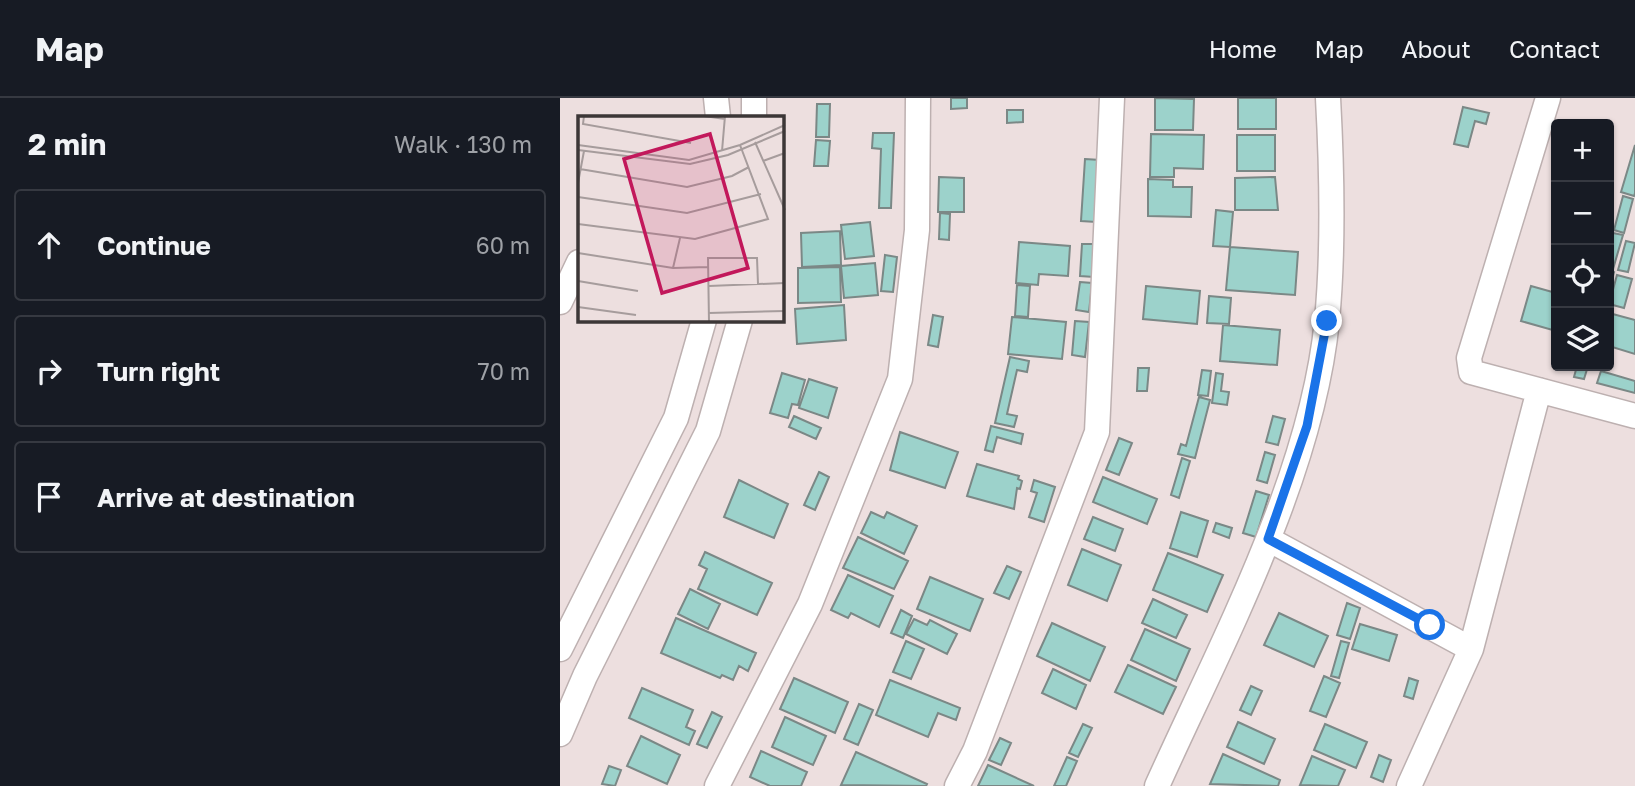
<!DOCTYPE html>
<meta charset="utf-8">
<style>
:root{--surface:#171b24;--page:#242831;--text:#f1f3f6;--muted:#9ea1a6;--line:#363941}
body{margin:0;font-family:"Golos Text",sans-serif;background:var(--page);color:var(--text)}
.controls{position:absolute;right:21px;top:21px;display:grid;overflow:hidden;border-radius:7px;box-shadow:0 2px 5px #0004}
.controls button{width:63px;height:63px;display:grid;place-items:center;padding:0;border:0;border-bottom:2px solid var(--line);background:var(--surface);color:var(--text);font:35px sans-serif}
.stop{position:absolute;width:21px;height:21px;margin:-16px;border:5px solid #1a73e8;border-radius:50%;background:#fff}
.stop.end{background:#1a73e8;border-color:#fff;box-shadow:0 2px 7px #0008}
.list{margin:0;padding:0;list-style:none}
h2{display:flex;justify-content:space-between;align-items:center;height:91px;margin:0;padding:0 28px;font-size:30px}
h2 small{font-size:23px;font-weight:400;color:var(--muted)}
.list li{display:grid;grid-template-columns:46px 1fr auto;gap:21px;align-items:center;box-sizing:border-box;height:112px;margin:0 14px 14px;padding:0 14px;border:2px solid var(--line);border-radius:7px}
.list b{display:block;font-size:26px;white-space:nowrap}
.list em{font-size:23px;font-style:normal;color:var(--muted)}
.icon{flex:none;width:38px;height:38px;fill:none;stroke:currentColor;stroke-width:2;stroke-linecap:round;stroke-linejoin:round}
.map{position:relative;flex:none;width:1075px;height:688px;overflow:hidden}
header{display:flex;align-items:center;gap:42px;box-sizing:border-box;height:98px;padding:0 35px;background:var(--surface);border-bottom:2px solid var(--line)}
header strong{font-size:33px}
nav{display:flex;gap:38px;margin-inline-start:auto;font-size:24px}
main{display:flex}
aside{flex:1;background:var(--surface)}
.map>svg:first-child{display:block}
.building{fill:#9cd2cb;stroke:#7b8886;stroke-width:2}
.lines{fill:none;stroke-linecap:round;stroke-linejoin:round}
.street-casing{stroke:#bdb0b0;stroke-width:27}
.street{stroke:#fff;stroke-width:24}
.route{stroke:#1a73e8;stroke-width:9}
.inset-road{fill:none;stroke:#a69c9c;stroke-width:2}
.view{fill:#c2185b;fill-opacity:0.15;stroke:#c2185b;stroke-width:3.5}
.inset-edge{fill:none;stroke:#3c3737;stroke-width:3.5}
</style>
<header>
<strong>Map</strong>
<nav><a>Home</a><a>Map</a><a>About</a><a>Contact</a></nav>
</header>
<main>
<aside>
<h2>2 min<small>Walk · 130 m</small></h2>
<ul class="list">
<li><svg class="icon" aria-label="ahead" viewBox="0 0 24 24"><path d="M12 20V5M6 11l6-6 6 6"/></svg><div><b>Continue</b></div><em>60 m</em></li>
<li><svg class="icon" aria-label="right" viewBox="0 0 24 24"><path d="M7 20v-9h11M14 6l5 5-5 5"/></svg><div><b>Turn right</b></div><em>70 m</em></li>
<li><svg class="icon" aria-label="arrive" viewBox="0 0 24 24"><path d="M6 21V4h12l-3 4 3 4H6"/></svg><div><b>Arrive at destination</b></div></li>
</ul>
</aside>
<div class="map">
<svg width="1075" height="688" viewBox="0 0 1075 688">
<rect width="100%" height="100%" fill="#eddfdf"/>
<path class="building" d="M 391,0 L 407,0 L 407,10 L 391,11 Z
M 595,0 L 634,1 L 633,32 L 595,32 Z
M 678,0 L 716,0 L 716,31 L 678,31 Z
M 257,6 L 270,6 L 269,39 L 256,39 Z
M 903,9 L 929,15 L 926,26 L 915,23 L 908,49 L 894,46 Z
M 447,12 L 463,12 L 463,24 L 447,25 Z
M 313,35 L 334,35 L 331,110 L 319,110 L 321,51 L 312,50 Z
M 591,36 L 644,37 L 643,71 L 614,70 L 614,79 L 590,79 Z
M 677,37 L 715,37 L 715,73 L 677,73 Z
M 256,42 L 270,43 L 268,68 L 254,68 Z
M 1075,47 L 1075,95 L 1074,98 L 1061,94 Z
M 525,61 L 540,62 L 536,124 L 521,123 Z
M 379,79 L 404,80 L 404,114 L 378,114 Z
M 715,79 L 718,112 L 675,112 L 675,80 Z
M 588,81 L 613,82 L 613,89 L 632,89 L 631,119 L 588,118 Z
M 1063,98 L 1073,101 L 1064,135 L 1054,132 Z
M 656,112 L 673,114 L 670,149 L 653,148 Z
M 380,115 L 390,116 L 389,142 L 379,141 Z
M 310,124 L 314,158 L 285,161 L 281,127 Z
M 280,133 L 281,167 L 242,169 L 241,135 Z
M 1053,135 L 1063,137 L 1053,171 L 1049,170 Z
M 1066,143 L 1075,145 L 1068,174 L 1058,172 Z
M 459,144 L 510,148 L 508,178 L 479,176 L 478,187 L 456,185 Z
M 522,146 L 536,146 L 534,179 L 520,178 Z
M 670,149 L 738,154 L 735,197 L 666,192 Z
M 325,157 L 337,159 L 333,194 L 321,193 Z
M 315,165 L 318,197 L 284,200 L 281,168 Z
M 280,169 L 281,204 L 238,205 L 238,170 Z
M 1049,172 L 1054,174 L 1049,193 Z
M 1057,177 L 1072,181 L 1064,210 L 1049,206 Z
M 520,184 L 532,185 L 529,214 L 516,212 Z
M 457,187 L 470,188 L 468,219 L 455,218 Z
M 586,188 L 640,193 L 637,226 L 583,221 Z
M 971,188 L 996,195 L 996,233 L 961,223 Z
M 649,198 L 671,200 L 669,226 L 647,225 Z
M 284,207 L 286,242 L 237,246 L 235,211 Z
M 1049,215 L 1075,222 L 1075,256 L 1049,248 Z
M 373,217 L 383,219 L 378,249 L 368,247 Z
M 452,219 L 506,224 L 502,261 L 448,256 Z
M 515,223 L 529,224 L 525,259 L 512,257 Z
M 663,227 L 720,232 L 717,267 L 660,263 Z
M 450,259 L 469,263 L 467,274 L 457,272 L 447,316 L 457,318 L 454,329 L 435,325 Z
M 1017,268 L 1028,268 L 1024,281 L 1014,279 Z
M 578,270 L 589,270 L 587,293 L 577,293 Z
M 642,272 L 651,273 L 648,298 L 638,297 Z
M 1041,273 L 1075,283 L 1075,295 L 1037,285 Z
M 222,275 L 245,282 L 238,307 L 232,306 L 228,320 L 210,315 Z
M 656,275 L 663,276 L 661,293 L 669,294 L 667,307 L 652,305 Z
M 249,281 L 277,290 L 268,320 L 239,310 Z
M 639,299 L 650,302 L 635,360 L 618,356 L 621,346 L 626,348 Z
M 234,318 L 261,330 L 256,341 L 229,329 Z
M 713,318 L 725,321 L 718,347 L 706,344 Z
M 431,328 L 463,336 L 461,346 L 437,339 L 433,354 L 425,352 Z
M 340,334 L 398,354 L 385,390 L 330,372 Z
M 559,340 L 572,345 L 559,377 L 546,372 Z
M 705,354 L 715,357 L 707,385 L 697,382 Z
M 622,360 L 630,363 L 619,400 L 611,397 Z
M 417,366 L 459,378 L 458,381 L 462,383 L 460,391 L 457,390 L 454,411 L 407,398 Z
M 259,374 L 269,379 L 255,412 L 244,407 Z
M 543,379 L 597,401 L 587,426 L 533,404 Z
M 179,382 L 228,406 L 214,440 L 164,419 Z
M 474,382 L 495,389 L 484,424 L 469,419 L 477,395 L 471,393 Z
M 696,393 L 709,397 L 696,439 L 683,435 Z
M 311,414 L 324,420 L 327,414 L 357,428 L 344,456 L 301,435 Z
M 621,414 L 648,423 L 637,459 L 610,450 Z
M 533,419 L 563,431 L 555,453 L 524,441 Z
M 656,425 L 672,430 L 669,440 L 653,434 Z
M 298,439 L 348,463 L 334,491 L 283,470 Z
M 522,451 L 561,467 L 547,503 L 508,487 Z
M 145,454 L 212,485 L 197,517 L 138,491 L 147,471 L 139,467 Z
M 608,455 L 663,477 L 647,514 L 593,492 Z
M 447,468 L 461,474 L 449,501 L 434,495 Z
M 288,477 L 333,498 L 319,529 L 291,515 L 288,520 L 271,512 Z
M 370,479 L 423,501 L 410,533 L 357,511 Z
M 130,491 L 160,506 L 148,531 L 118,516 Z
M 593,501 L 627,517 L 616,540 L 582,525 Z
M 787,505 L 800,510 L 790,541 L 777,537 Z
M 341,512 L 352,518 L 343,540 L 331,535 Z
M 719,515 L 768,538 L 754,569 L 704,547 Z
M 116,520 L 196,555 L 188,573 L 179,568 L 173,582 L 162,577 L 160,580 L 101,555 Z
M 354,521 L 367,527 L 370,522 L 397,536 L 387,556 L 346,536 Z
M 492,525 L 545,549 L 530,583 L 477,558 Z
M 800,526 L 837,537 L 829,563 L 792,551 Z
M 585,531 L 630,551 L 616,583 L 571,562 Z
M 346,543 L 364,551 L 351,581 L 333,574 Z
M 781,543 L 789,545 L 779,580 L 771,578 Z
M 568,567 L 616,589 L 603,616 L 555,594 Z
M 493,571 L 526,587 L 516,611 L 482,595 Z
M 764,578 L 780,585 L 766,619 L 750,613 Z
M 234,580 L 288,604 L 275,635 L 220,611 Z
M 849,580 L 858,583 L 853,601 L 844,598 Z
M 330,582 L 400,610 L 396,622 L 378,615 L 368,639 L 316,617 Z
M 691,588 L 702,593 L 691,617 L 680,612 Z
M 82,590 L 133,612 L 126,629 L 135,633 L 129,647 L 69,620 Z
M 299,606 L 313,612 L 298,647 L 284,641 Z
M 152,614 L 162,619 L 147,650 L 137,646 Z
M 225,619 L 266,638 L 253,667 L 212,649 Z
M 678,624 L 715,641 L 704,666 L 667,649 Z
M 523,626 L 532,630 L 518,659 L 509,655 Z
M 765,626 L 807,644 L 796,670 L 754,652 Z
M 81,638 L 120,657 L 107,686 L 67,668 Z
M 440,640 L 451,645 L 441,667 L 429,662 Z
M 201,653 L 247,674 L 241,688 L 210,688 L 190,679 Z
M 296,654 L 367,686 L 366,688 L 281,687 Z
M 663,656 L 720,682 L 718,688 L 650,686 Z
M 819,657 L 831,662 L 823,684 L 811,679 Z
M 752,658 L 785,672 L 778,688 L 740,687 Z
M 507,659 L 517,663 L 506,688 L 494,688 Z
M 428,667 L 474,688 L 418,688 Z
M 49,668 L 61,672 L 55,688 L 42,686 Z"/>
<g class="lines">
<g class="street-casing">
<path id="street" d="M 156,0 L 158,19
M 988,0 L 909,260 L 911,274 L 1075,318
M 194,19 L 194,0
M 0,204 L 19,164
M 708,441 L 911,551
M 0,551 L 116,320 L 144,222
M 0,636 L 25,578 L 148,333 L 180,222
M 157,688 L 250,506 L 340,281 L 357,132 L 358,0
M 397,688 L 415,653 L 537,334 L 552,0
M 597,688 C 661,546 752,378 767,222 C 774,149 772,73 768,0
M 849,688 L 911,551 L 979,292"/>
</g>
<use href="#street" class="street"/>
</g>
<g class="lines">
<path class="route" d="M 767,223 L 747,328 L 708,441 L 870,527"/>
</g>
<g transform="translate(18 18)">
<rect width="206" height="206" fill="#eddfdf"/>
<path class="inset-road" d="M 6,0 L 5,8 L 113,27M 126,0 L 147,3M 177,26 L 207,94M 0,29 L 111,44 L 162,29 L 207,9M 0,34 L 112,48 L 150,39 L 207,15M 144,35 L 147,0M 185,45 L 207,37M 2,53 L 109,71 L 154,60 L 171,51M 0,67 L 6,35M 0,81 L 109,97 L 183,78M 0,108 L 117,123 L 190,103 L 162,29M 0,137 L 95,152 L 130,151M 95,152 L 102,122M 0,165 L 60,175M 131,170 L 207,167M 0,191 L 58,199M 131,197 L 207,195M 131,206 L 130,142 L 179,142 L 180,168"/>
<path class="view" d="M 132,18 L 170,152 L 84,177 L 46,43 Z"/>
<rect width="206" height="206" class="inset-edge"/>
</g>
</svg>
<div class="controls">
<button>+</button>
<button>−</button>
<button><svg class="icon" aria-label="locate" viewBox="0 0 24 24"><circle cx="12" cy="12" r="6"/><path d="M12 2v4M12 18v4M2 12h4M18 12h4"/></svg></button>
<button><svg class="icon" aria-label="layers" viewBox="0 0 24 24"><path d="M12 4l9 5-9 5-9-5zM3 14l9 5 9-5"/></svg></button>
</div>
<div class="stop" style="left:870px;top:527px"></div>
<div class="stop end" style="left:767px;top:223px"></div>
</div>
</main>
